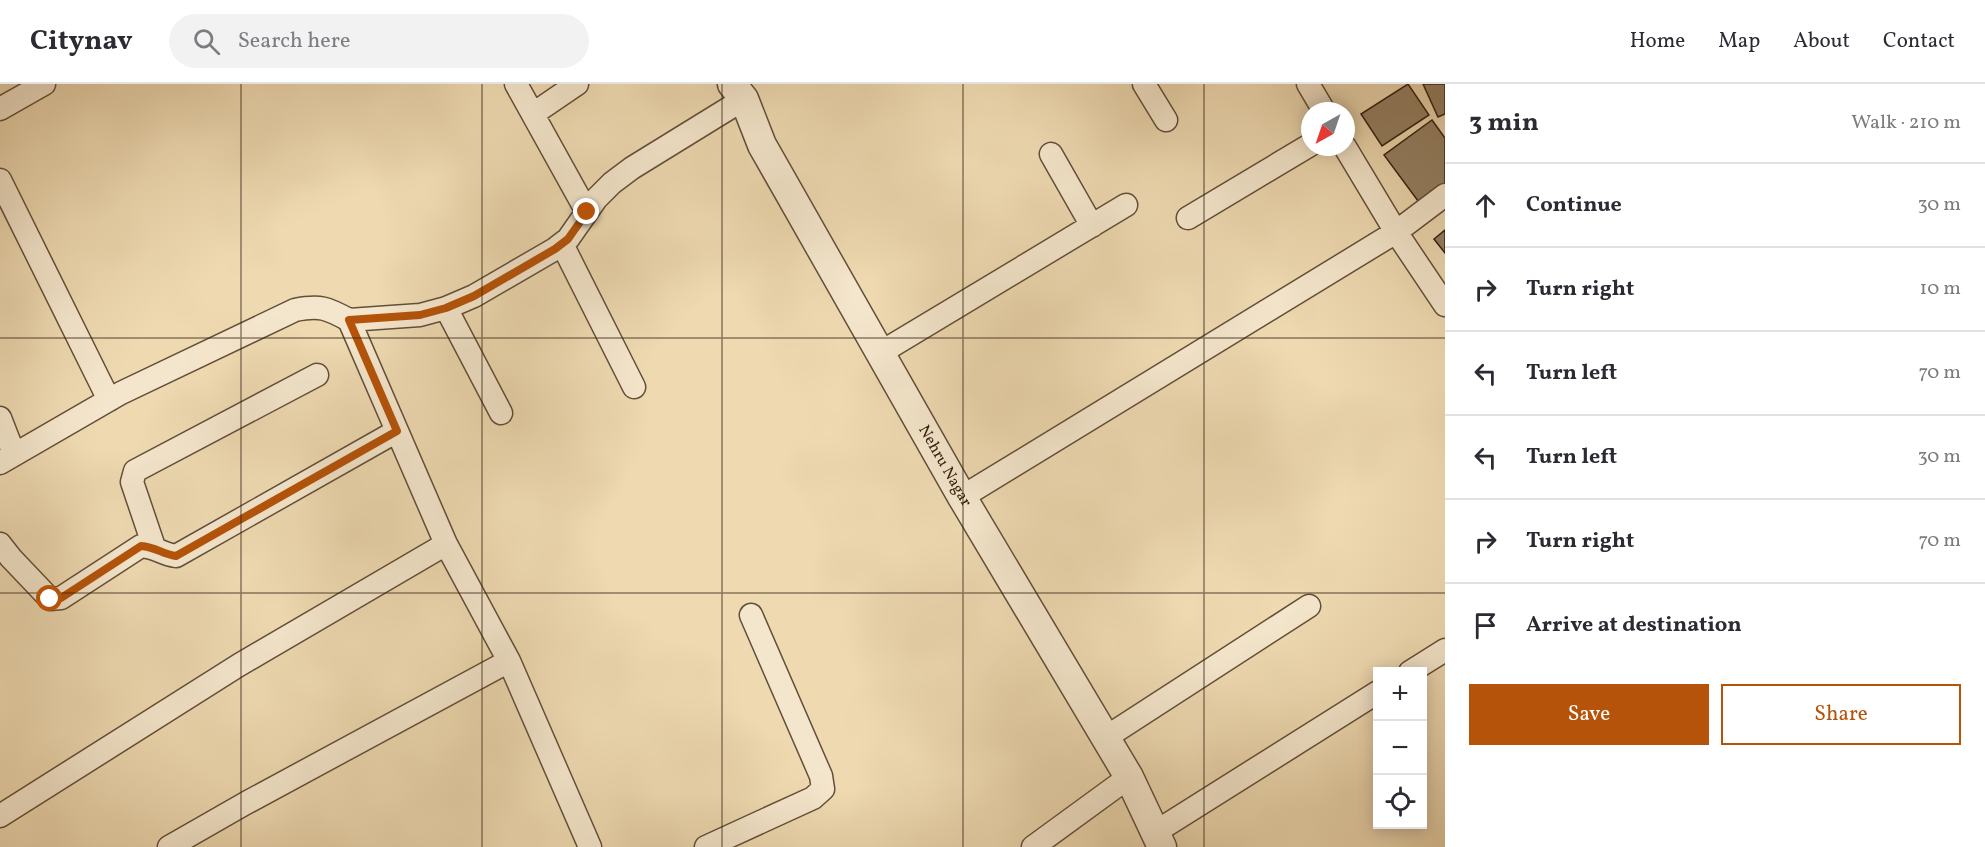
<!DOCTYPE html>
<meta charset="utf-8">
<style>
:root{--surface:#fff;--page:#f2f2f3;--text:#2b2b33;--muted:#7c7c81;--line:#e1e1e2;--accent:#b45309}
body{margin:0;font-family:Vollkorn,serif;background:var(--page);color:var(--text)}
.controls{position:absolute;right:18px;bottom:18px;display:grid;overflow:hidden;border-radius:0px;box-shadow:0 3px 15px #0003}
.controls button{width:54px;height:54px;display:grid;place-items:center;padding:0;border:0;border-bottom:2px solid var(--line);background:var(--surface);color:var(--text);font:30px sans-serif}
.compass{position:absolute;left:1301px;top:18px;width:54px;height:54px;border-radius:50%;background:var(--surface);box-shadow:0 3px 15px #0003;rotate:220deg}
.stop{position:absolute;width:18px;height:18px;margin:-14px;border:4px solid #b45309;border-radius:50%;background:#fff}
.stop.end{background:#b45309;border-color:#fff;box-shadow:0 2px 6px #0008}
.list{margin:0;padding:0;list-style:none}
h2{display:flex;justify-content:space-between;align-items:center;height:78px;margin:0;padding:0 24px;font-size:26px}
h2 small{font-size:20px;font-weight:400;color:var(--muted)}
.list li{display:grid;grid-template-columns:39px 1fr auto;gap:18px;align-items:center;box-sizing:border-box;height:84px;padding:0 24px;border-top:2px solid var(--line)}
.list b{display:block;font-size:22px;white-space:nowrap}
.list em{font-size:20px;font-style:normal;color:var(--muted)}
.actions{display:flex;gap:12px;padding:18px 24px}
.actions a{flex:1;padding:14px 0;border:2px solid var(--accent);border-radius:0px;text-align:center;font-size:21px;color:var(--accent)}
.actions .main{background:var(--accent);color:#fff}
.icon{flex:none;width:33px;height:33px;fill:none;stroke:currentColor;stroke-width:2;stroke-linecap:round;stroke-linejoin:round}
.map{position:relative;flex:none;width:1445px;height:763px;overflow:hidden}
header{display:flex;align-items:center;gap:36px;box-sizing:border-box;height:84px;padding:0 30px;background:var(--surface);border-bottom:2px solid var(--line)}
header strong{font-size:28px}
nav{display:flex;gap:33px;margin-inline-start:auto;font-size:21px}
.search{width:420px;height:54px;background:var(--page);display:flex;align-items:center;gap:15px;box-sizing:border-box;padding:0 21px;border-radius:33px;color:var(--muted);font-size:22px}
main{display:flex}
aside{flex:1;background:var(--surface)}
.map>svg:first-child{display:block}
.building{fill:#958164;stroke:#352111;stroke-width:1.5}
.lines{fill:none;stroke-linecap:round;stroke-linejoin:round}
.minor-casing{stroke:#634f39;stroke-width:25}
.tertiary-casing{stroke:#634f39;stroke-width:31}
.minor{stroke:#f4e6cc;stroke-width:22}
.tertiary{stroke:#f4e6cc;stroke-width:28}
.route{stroke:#b45309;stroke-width:8}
.grid{fill:none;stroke:#352111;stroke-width:1.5;stroke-opacity:0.55}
.labels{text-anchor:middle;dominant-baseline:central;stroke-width:5;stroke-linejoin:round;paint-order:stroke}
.street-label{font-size:16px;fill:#352111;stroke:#f4e6cc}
</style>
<header>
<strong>Citynav</strong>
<div class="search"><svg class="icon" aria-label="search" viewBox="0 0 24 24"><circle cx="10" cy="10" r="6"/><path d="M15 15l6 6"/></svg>Search here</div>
<nav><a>Home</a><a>Map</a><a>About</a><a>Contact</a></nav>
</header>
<main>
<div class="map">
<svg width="1445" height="763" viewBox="0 0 1445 763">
<rect width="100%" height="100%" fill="#eed9b1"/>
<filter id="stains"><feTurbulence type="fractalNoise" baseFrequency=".00333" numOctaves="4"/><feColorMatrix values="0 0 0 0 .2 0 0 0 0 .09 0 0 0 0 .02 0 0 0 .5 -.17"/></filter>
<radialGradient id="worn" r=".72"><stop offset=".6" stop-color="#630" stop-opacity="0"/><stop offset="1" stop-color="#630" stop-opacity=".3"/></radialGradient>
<path class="building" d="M 1408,0 L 1429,31 L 1382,62 L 1361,30 Z
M 1423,0 L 1445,0 L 1445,30 L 1438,33 Z
M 1432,36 L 1445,54 L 1445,103 L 1421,121 L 1384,71 Z
M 1445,146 L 1445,169 L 1434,155 Z"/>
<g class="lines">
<g class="minor-casing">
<path id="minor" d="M 516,0 L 587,128
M 1144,0 L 1166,36
M 1308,0 L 1324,27
M 0,25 L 44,0
M 533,30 L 577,0
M 1345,63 L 1396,148 L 1445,221
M 1051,70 L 1092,142
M 0,96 L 109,316
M 1188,134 L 1310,61
M 562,160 L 634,303
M 446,224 L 501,329
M 880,269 L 1126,121
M 0,334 L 14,370
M 0,379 L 121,309 L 295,226 C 320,221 327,224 349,236
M 962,413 L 1396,148 L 1445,111
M 0,460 L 11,474 L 50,515 L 61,514 L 141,462 C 156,463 162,470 176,472 L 397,347
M 154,463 L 132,398 L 135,387 L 317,291
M 1410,588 L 1445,566
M 1105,654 L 1309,522
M 0,732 L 239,581 L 446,460
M 1154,749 L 1378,608
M 169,763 L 246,719 L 509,577
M 590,763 L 509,577 L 446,460 L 349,236 L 420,231 L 446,224 L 474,212 L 555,165 L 568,155 L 596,115 L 612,99 L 632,84 L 744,15
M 706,763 L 813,714 L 823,705 L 821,692 L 751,531
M 1033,763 L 1129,693"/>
</g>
<g class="tertiary-casing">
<g id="tertiary">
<path id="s1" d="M 732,0 L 744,15 L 762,61 L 962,413 L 1129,693 L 1162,763"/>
</g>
</g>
<use href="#minor" class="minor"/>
<use href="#tertiary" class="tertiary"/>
</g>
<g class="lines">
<path class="route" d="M 50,515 L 61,514 L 141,462 C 156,463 162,470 176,472 L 397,347 L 349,236 L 420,231 L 446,224 L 474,212 L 555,165 L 568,155 L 587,128"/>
</g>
<path class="grid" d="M 241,0 L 241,763M 482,0 L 482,763M 722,0 L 722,763M 963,0 L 963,763M 1204,0 L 1204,763M 0,254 L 1445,254M 0,509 L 1445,509"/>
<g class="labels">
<g class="street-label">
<text stroke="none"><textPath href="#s1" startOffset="438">Nehru Nagar</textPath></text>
</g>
</g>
<rect width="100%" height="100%" filter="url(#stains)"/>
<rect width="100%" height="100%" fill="url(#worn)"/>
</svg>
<div class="controls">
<button>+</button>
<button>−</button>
<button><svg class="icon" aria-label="locate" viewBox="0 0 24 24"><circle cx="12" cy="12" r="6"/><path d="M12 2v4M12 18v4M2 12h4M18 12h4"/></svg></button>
</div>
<svg class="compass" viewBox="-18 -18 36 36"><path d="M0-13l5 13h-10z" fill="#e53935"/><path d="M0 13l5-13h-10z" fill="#7c7c81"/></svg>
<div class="stop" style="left:50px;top:515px"></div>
<div class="stop end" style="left:587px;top:128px"></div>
</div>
<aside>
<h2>3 min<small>Walk · 210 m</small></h2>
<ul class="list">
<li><svg class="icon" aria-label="ahead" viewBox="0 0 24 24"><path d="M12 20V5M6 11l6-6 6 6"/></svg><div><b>Continue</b></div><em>30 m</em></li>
<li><svg class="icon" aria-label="right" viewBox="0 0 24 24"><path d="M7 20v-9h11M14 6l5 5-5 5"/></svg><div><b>Turn right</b></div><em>10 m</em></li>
<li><svg class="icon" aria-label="left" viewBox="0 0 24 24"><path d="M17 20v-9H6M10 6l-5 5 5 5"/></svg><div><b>Turn left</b></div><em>70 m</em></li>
<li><svg class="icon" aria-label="left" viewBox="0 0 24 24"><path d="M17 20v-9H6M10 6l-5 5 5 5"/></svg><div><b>Turn left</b></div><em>30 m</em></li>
<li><svg class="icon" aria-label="right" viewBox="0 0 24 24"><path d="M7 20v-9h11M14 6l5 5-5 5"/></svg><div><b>Turn right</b></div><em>70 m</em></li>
<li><svg class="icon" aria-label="arrive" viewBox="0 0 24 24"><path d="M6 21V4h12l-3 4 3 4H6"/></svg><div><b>Arrive at destination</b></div></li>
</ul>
<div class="actions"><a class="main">Save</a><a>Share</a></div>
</aside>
</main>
